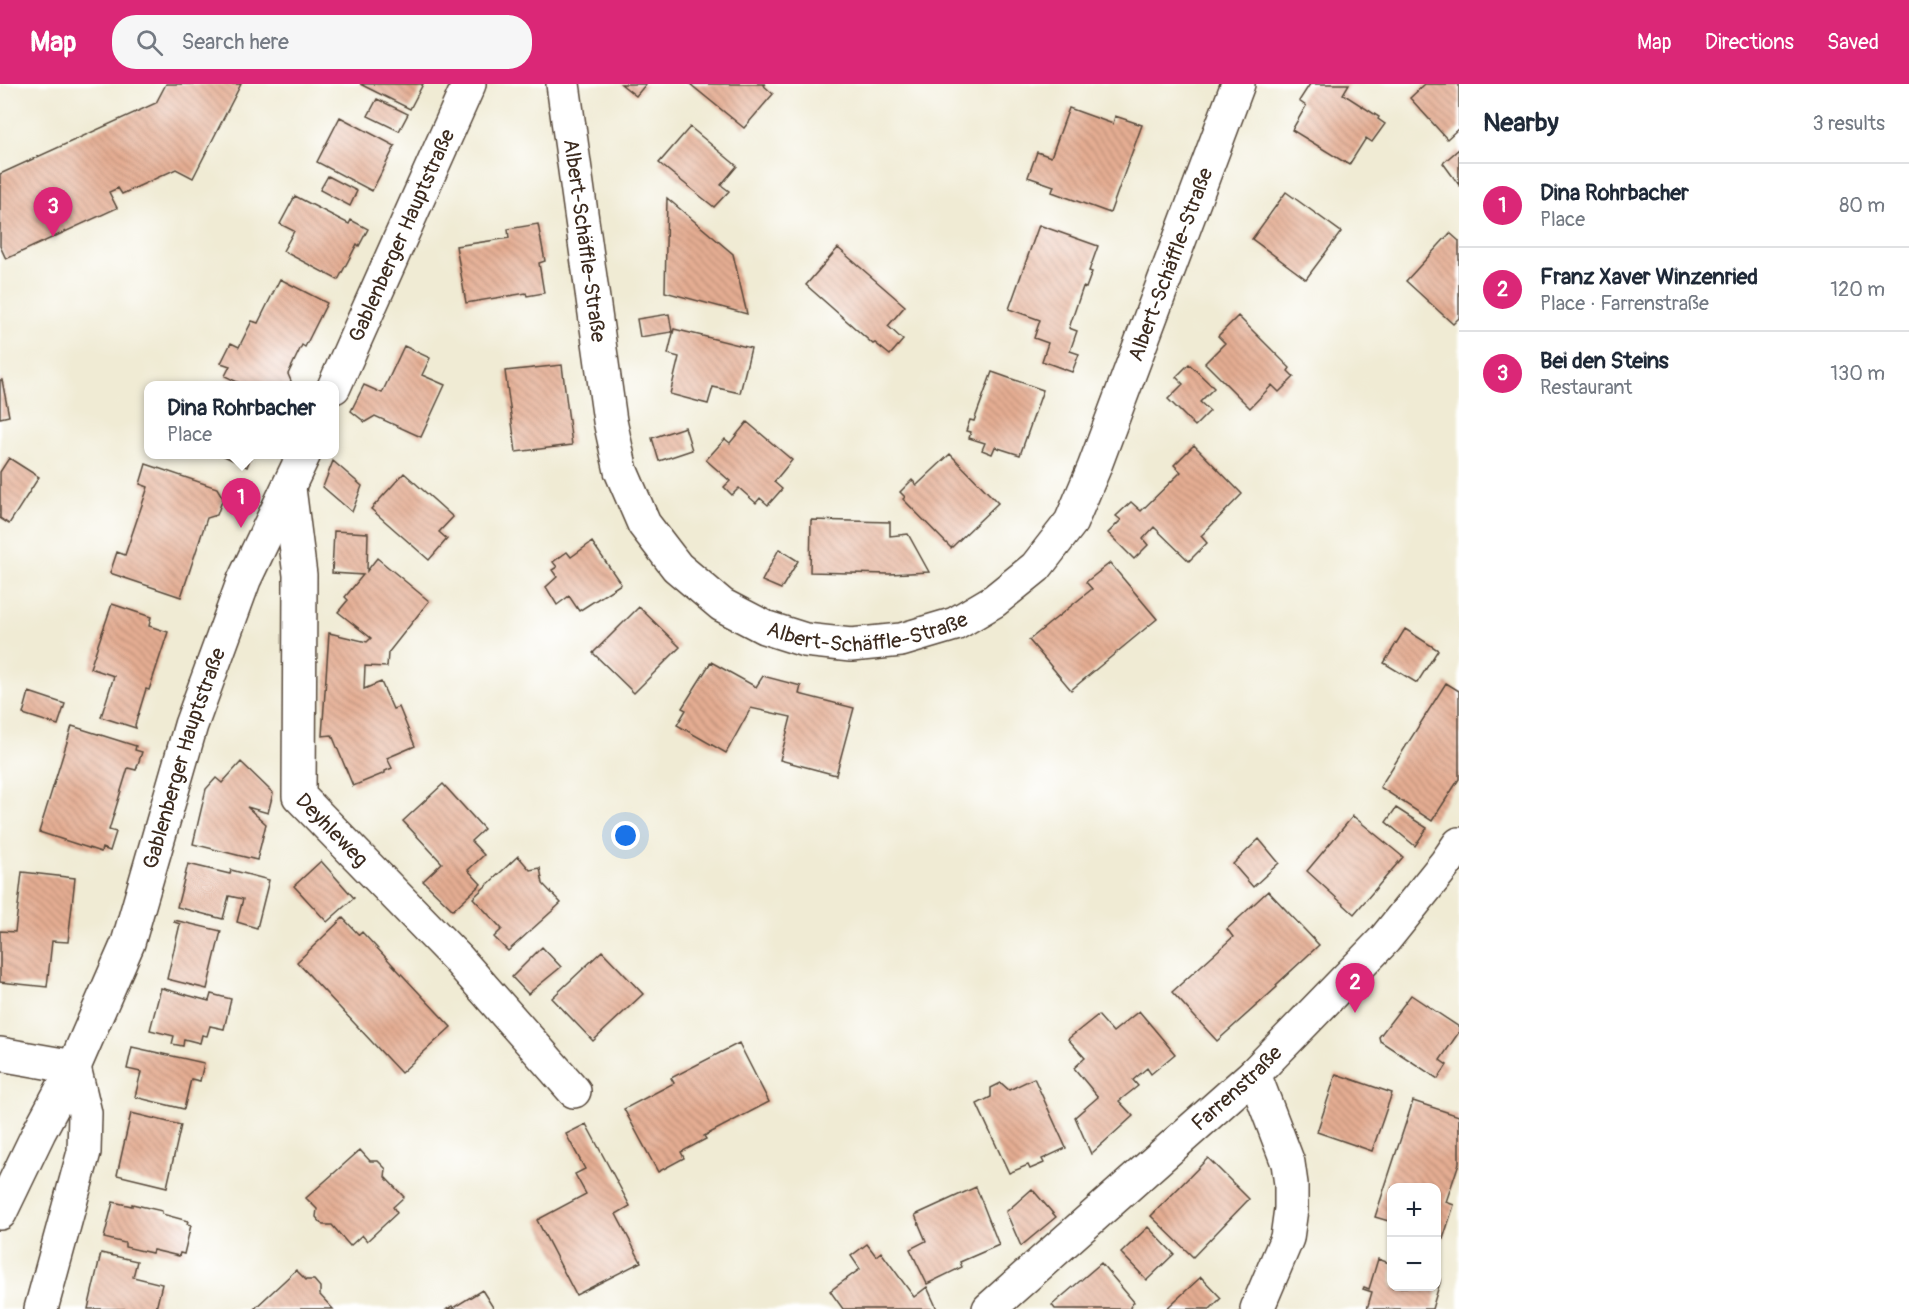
<!DOCTYPE html>
<meta charset="utf-8">
<style>
:root{--surface:#fff;--page:#f6f6f7;--text:#1f2937;--muted:#747a83;--line:#e0e1e3;--accent:#db2777}
body{margin:0;font-family:Pangolin,sans-serif;background:var(--page);color:var(--text)}
.controls{position:absolute;right:18px;bottom:18px;display:grid;overflow:hidden;border-radius:12px;box-shadow:0 2px 4px #0004}
.controls button{width:54px;height:54px;display:grid;place-items:center;padding:0;border:0;border-bottom:2px solid var(--line);background:var(--surface);color:var(--text);font:30px sans-serif}
.you{position:absolute;left:626px;top:752px;width:21px;height:21px;margin:-15px;border:4px solid #fff;border-radius:50%;background:#1a73e8;box-shadow:0 0 0 9px #1a73e833}
.badge{display:grid;place-items:center;width:39px;height:39px;border-radius:50%;background:var(--accent);color:#fff;font-size:20px;font-weight:700}
.pin{position:absolute;translate:-50% -50px;filter:drop-shadow(0 2px 3px #0008)}
.pin::after{content:'';position:absolute;top:32px;width:21px;height:18px;background:inherit;clip-path:polygon(0 0,100% 0,50% 100%)}
.popup{position:absolute;left:144px;top:297px;width:195px;height:78px;box-sizing:border-box;display:grid;place-content:center;border-radius:12px;background:var(--surface);filter:drop-shadow(0 2px 4px #0005);font-size:20px;white-space:nowrap;color:var(--muted)}
.popup b{font-size:22px;color:var(--text)}
.popup::after{content:'';position:absolute;left:50%;top:100%;margin-left:-12px;border:12px solid transparent;border-top-color:var(--surface)}
.list{margin:0;padding:0;list-style:none}
h2{display:flex;justify-content:space-between;align-items:center;height:78px;margin:0;padding:0 24px;font-size:26px}
h2 small{font-size:20px;font-weight:400;color:var(--muted)}
.list li{display:grid;grid-template-columns:39px 1fr auto;gap:18px;align-items:center;box-sizing:border-box;height:84px;padding:0 24px;border-top:2px solid var(--line)}
.list b{display:block;font-size:22px;white-space:nowrap}
.list p{margin:0;font-size:20px;white-space:nowrap;color:var(--muted)}
.list em{font-size:20px;font-style:normal;color:var(--muted)}
.icon{flex:none;width:33px;height:33px;fill:none;stroke:currentColor;stroke-width:2;stroke-linecap:round;stroke-linejoin:round}
.map{position:relative;flex:none;width:1459px;height:1225px;overflow:hidden}
header{display:flex;align-items:center;gap:36px;box-sizing:border-box;height:84px;padding:0 30px;background:var(--accent);color:#fff}
header strong{font-size:28px}
nav{display:flex;gap:33px;margin-inline-start:auto;font-size:21px}
.search{width:420px;height:54px;background:var(--page);display:flex;align-items:center;gap:15px;box-sizing:border-box;padding:0 21px;border-radius:24px;color:var(--muted);font-size:22px}
main{display:flex}
aside{flex:1;background:var(--surface)}
.map>svg:first-child{display:block}
.building{fill:url(#building-back-hatch)}
.lines{fill:none;stroke-linecap:round;stroke-linejoin:round}
.minor-casing{stroke:#564739;stroke-width:36}
.minor{stroke:#fff;stroke-width:33}
.labels{text-anchor:middle;dominant-baseline:central;stroke-width:4.5;stroke-linejoin:round;paint-order:stroke}
.street-label{font-size:21px;fill:#3b2a1e;stroke:#fff}
</style>
<header>
<strong>Map</strong>
<div class="search"><svg class="icon" aria-label="search" viewBox="0 0 24 24"><circle cx="10" cy="10" r="6"/><path d="M15 15l6 6"/></svg>Search here</div>
<nav><a>Map</a><a>Directions</a><a>Saved</a></nav>
</header>
<main>
<div class="map">
<svg width="1459" height="1225" viewBox="0 0 1459 1225">
<defs>
<pattern id="building-back-hatch" width="6" height="6" patternUnits="userSpaceOnUse" patternTransform="scale(1.5)"><rect width="6" height="6" fill="#e5ad93"/><path d="M-1 5l2 2M0 0l6 6M5-1l2 2" fill="none" stroke="#bb8d77"/></pattern>
</defs>
<rect width="100%" height="100%" fill="#fff"/>
<filter id="ink" filterUnits="userSpaceOnUse"><feTurbulence type="fractalNoise" baseFrequency=".0167" numOctaves="2"/><feDisplacementMap in="SourceGraphic" scale="12" xChannelSelector="R" yChannelSelector="G"/><feConvolveMatrix kernelMatrix="1 2 1 2 8 2 1 2 1" color-interpolation-filters="sRGB"/></filter>
<filter id="wash" filterUnits="userSpaceOnUse"><feTurbulence type="fractalNoise" baseFrequency=".008" numOctaves="4" result="noise"/><feDisplacementMap in="SourceGraphic" scale="24" xChannelSelector="R" yChannelSelector="G"/><feGaussianBlur stdDeviation="1.35" result="paint"/><feColorMatrix in="noise" values="0 0 0 0 0 0 0 0 0 0 0 0 0 0 0 0 0 1.4 0 .05"/><feComposite in="paint" operator="in"/></filter>
<g filter="url(#wash)">
<rect width="100%" height="100%" fill="#f0ebd4"/>
<g id="blocks">
<path class="building" d="M 166,0 L 241,0 L 193,94 L 176,85 L 122,110 L 118,104 L 109,108 L 117,124 L 6,175 L 0,162 L 0,90 L 156,19 Z
M 360,0 L 423,0 L 410,25 Z
M 621,0 L 646,0 L 636,12 Z
M 690,0 L 765,0 L 763,1 L 773,10 L 744,44 Z
M 1310,0 L 1349,0 L 1343,10 L 1379,33 L 1378,35 L 1385,40 L 1372,58 L 1366,54 L 1349,81 L 1292,46 L 1306,22 L 1299,17 Z
M 1425,0 L 1459,0 L 1459,44 L 1447,55 L 1410,14 Z
M 377,15 L 408,30 L 399,47 L 368,32 Z
M 1069,24 L 1113,40 L 1115,32 L 1142,41 L 1110,129 L 1052,108 L 1054,102 L 1028,93 L 1037,68 L 1051,73 Z
M 340,33 L 395,62 L 372,107 L 317,78 Z
M 690,43 L 737,82 L 721,101 L 729,107 L 714,123 L 659,79 Z
M 1459,65 L 1459,101 L 1443,79 Z
M 328,92 L 357,107 L 350,122 L 320,106 Z
M 1286,108 L 1341,148 L 1306,195 L 1252,155 Z
M 295,112 L 349,140 L 351,136 L 368,145 L 359,162 L 357,160 L 338,196 L 283,167 L 294,147 L 280,140 Z
M 667,114 L 733,170 L 747,230 L 665,208 Z
M 538,140 L 545,177 L 539,179 L 544,209 L 527,212 L 526,209 L 466,219 L 456,162 L 509,154 L 508,145 Z
M 1039,141 L 1098,162 L 1089,187 L 1092,188 L 1086,204 L 1083,203 L 1069,244 L 1077,247 L 1070,267 L 1079,270 L 1072,288 L 1042,277 L 1048,259 L 1034,254 L 1040,236 L 1009,225 Z
M 1450,149 L 1459,157 L 1459,234 L 1453,240 L 1406,197 Z
M 838,164 L 905,222 L 888,242 L 903,256 L 890,271 L 875,259 L 873,260 L 806,201 Z
M 280,195 L 327,219 L 305,263 L 302,261 L 288,290 L 291,297 L 289,302 L 245,302 L 225,292 L 230,282 L 221,279 L 231,259 L 239,263 L 252,237 L 258,239 Z
M 669,230 L 672,248 L 640,253 L 637,235 Z
M 1238,232 L 1290,284 L 1288,287 L 1294,293 L 1279,308 L 1272,301 L 1250,324 L 1205,279 L 1225,259 L 1218,252 Z
M 674,245 L 751,264 L 740,309 L 713,303 L 708,320 L 670,310 L 679,273 L 668,270 Z
M 404,262 L 430,274 L 422,291 L 445,301 L 421,353 L 375,332 L 365,338 L 351,327 L 364,301 L 382,309 Z
M 1189,280 L 1214,304 L 1200,318 L 1210,327 L 1195,342 L 1168,315 L 1183,300 L 1176,293 Z
M 562,281 L 572,361 L 516,368 L 505,287 Z
M 992,288 L 1043,306 L 1020,371 L 995,363 L 992,370 L 982,366 L 985,359 L 969,354 L 971,348 L 966,347 L 970,336 L 974,337 Z
M 0,296 L 2,296 L 9,332 L 0,334 Z
M 747,338 L 792,376 L 774,398 L 782,405 L 768,421 L 760,414 L 756,419 L 739,404 L 732,411 L 724,403 L 730,397 L 706,376 L 725,355 L 730,359 Z
M 685,343 L 692,366 L 659,377 L 652,354 Z
M 1194,361 L 1242,410 L 1201,452 L 1207,459 L 1189,477 L 1154,443 L 1143,455 L 1148,461 L 1134,475 L 1108,449 L 1121,436 L 1116,432 L 1131,418 L 1141,427 L 1181,388 L 1174,381 Z
M 220,370 L 252,370 L 247,383 Z
M 950,370 L 998,419 L 951,464 L 903,415 L 905,413 L 900,408 L 912,396 L 917,401 Z
M 9,374 L 39,393 L 9,440 L 0,434 L 0,388 Z
M 333,377 L 362,402 L 352,428 L 323,403 Z
M 146,380 L 217,404 L 223,414 L 217,431 L 207,434 L 181,513 L 110,489 L 117,468 L 125,471 L 148,403 L 140,400 Z
M 404,389 L 453,433 L 439,448 L 447,455 L 429,476 L 371,425 Z
M 811,436 L 890,438 L 890,452 L 908,450 L 929,488 L 889,490 L 810,488 Z
M 334,447 L 368,449 L 367,487 L 377,474 L 429,517 L 388,569 L 387,583 L 365,582 L 364,605 L 381,598 L 393,625 L 399,623 L 415,662 L 387,674 L 392,684 L 385,687 L 385,689 L 353,702 L 332,651 L 322,652 L 329,549 L 367,558 L 371,554 L 338,528 L 348,516 L 345,513 L 363,491 L 332,489 Z
M 592,458 L 621,500 L 579,527 L 569,512 L 557,521 L 546,503 L 557,493 L 552,486 L 557,483 L 553,478 L 567,468 L 571,473 Z
M 779,465 L 798,477 L 781,505 L 762,497 Z
M 1110,479 L 1157,535 L 1071,606 L 1029,556 L 1092,505 L 1086,498 Z
M 112,520 L 151,533 L 149,542 L 168,548 L 149,606 L 146,605 L 135,641 L 136,644 L 101,633 L 114,592 L 90,584 Z
M 639,523 L 680,563 L 634,609 L 593,569 Z
M 1405,545 L 1438,566 L 1417,599 L 1384,579 Z
M 711,578 L 756,603 L 763,592 L 801,602 L 799,610 L 854,624 L 836,691 L 780,676 L 791,633 L 751,624 L 726,669 L 677,641 L 686,626 L 682,624 Z
M 1446,599 L 1459,607 L 1459,695 L 1432,737 L 1380,703 Z
M 29,608 L 65,620 L 58,641 L 23,630 Z
M 72,642 L 136,662 L 135,666 L 142,668 L 136,686 L 128,684 L 109,746 L 116,748 L 110,767 L 102,764 L 101,768 L 39,748 Z
M 241,678 L 273,709 L 268,729 L 247,723 L 266,740 L 257,776 L 193,760 L 206,705 L 216,694 L 222,699 Z
M 443,700 L 484,745 L 471,757 L 484,771 L 468,786 L 481,800 L 453,826 L 423,797 L 442,779 L 403,737 Z
M 1396,724 L 1427,744 L 1415,762 L 1386,738 Z
M 1353,732 L 1403,773 L 1354,830 L 1307,787 Z
M 1259,755 L 1279,779 L 1253,803 L 1233,780 Z
M 518,772 L 530,786 L 540,784 L 543,800 L 561,819 L 508,867 L 494,853 L 502,845 L 473,814 Z
M 321,777 L 354,814 L 327,838 L 294,802 Z
M 188,780 L 230,790 L 231,786 L 269,796 L 257,844 L 237,838 L 243,815 L 229,812 L 223,835 L 177,823 Z
M 22,788 L 75,794 L 68,858 L 52,857 L 47,903 L 0,898 L 0,847 L 15,848 Z
M 1268,807 L 1319,861 L 1276,901 L 1277,903 L 1217,957 L 1172,908 L 1233,853 L 1227,845 Z
M 343,834 L 359,851 L 362,848 L 451,943 L 401,989 L 297,878 Z
M 174,836 L 221,847 L 207,905 L 167,895 L 180,840 L 174,838 Z
M 542,863 L 561,883 L 528,910 L 512,893 Z
M 602,867 L 643,910 L 593,957 L 552,914 Z
M 161,904 L 209,917 L 211,910 L 231,915 L 224,945 L 210,942 L 207,952 L 202,951 L 200,959 L 184,955 L 183,962 L 172,960 L 174,952 L 150,946 Z
M 1411,911 L 1459,943 L 1459,948 L 1440,976 L 1447,981 L 1438,995 L 1380,957 L 1379,953 Z
M 1139,927 L 1175,970 L 1151,990 L 1147,984 L 1133,996 L 1138,1002 L 1119,1017 L 1133,1032 L 1091,1070 L 1075,1033 L 1098,1013 L 1074,984 L 1085,974 L 1068,955 L 1098,931 L 1113,948 Z
M 739,959 L 769,1018 L 704,1052 L 706,1055 L 681,1068 L 684,1074 L 658,1088 L 624,1025 L 674,999 L 671,994 Z
M 132,963 L 204,979 L 200,997 L 191,995 L 184,1025 L 135,1013 L 141,988 L 127,985 Z
M 1336,990 L 1392,1009 L 1372,1067 L 1317,1048 Z
M 1034,994 L 1066,1064 L 1042,1075 L 1044,1079 L 1030,1085 L 1028,1081 L 1009,1089 L 977,1020 L 991,1013 L 991,1004 L 1001,999 L 1009,1006 Z
M 1413,1017 L 1459,1032 L 1459,1079 L 1446,1118 L 1454,1121 L 1443,1155 L 1437,1153 L 1436,1104 L 1392,1104 L 1392,1138 L 1375,1133 Z
M 131,1029 L 181,1041 L 167,1103 L 117,1091 Z
M 586,1040 L 630,1122 L 616,1130 L 641,1178 L 576,1211 L 537,1136 L 586,1110 L 575,1090 L 585,1085 L 566,1050 Z
M 360,1066 L 370,1077 L 378,1077 L 386,1085 L 385,1093 L 404,1113 L 393,1123 L 397,1129 L 367,1157 L 362,1151 L 350,1162 L 332,1141 L 323,1141 L 316,1133 L 317,1125 L 306,1114 Z
M 1208,1074 L 1249,1115 L 1193,1173 L 1151,1132 Z
M 976,1103 L 999,1161 L 960,1178 L 962,1183 L 927,1200 L 910,1165 L 926,1157 L 915,1131 Z
M 1032,1105 L 1056,1133 L 1021,1162 L 1006,1128 Z
M 113,1118 L 132,1122 L 132,1120 L 162,1127 L 162,1130 L 188,1137 L 187,1140 L 191,1141 L 184,1170 L 180,1169 L 179,1172 L 153,1166 L 152,1169 L 125,1163 L 125,1159 L 104,1154 Z
M 1148,1143 L 1174,1170 L 1147,1196 L 1121,1169 Z
M 867,1160 L 876,1172 L 881,1168 L 914,1213 L 927,1203 L 937,1225 L 843,1225 L 830,1207 L 860,1185 L 851,1172 Z
M 101,1169 L 137,1177 L 133,1193 L 162,1200 L 156,1225 L 88,1225 Z
M 1378,1175 L 1392,1180 L 1392,1203 L 1437,1203 L 1437,1194 L 1441,1195 L 1432,1225 L 1367,1225 L 1372,1208 L 1363,1205 L 1364,1203 L 1369,1205 Z
M 1101,1179 L 1134,1218 L 1130,1223 L 1131,1225 L 1055,1225 L 1052,1221 Z
M 296,1186 L 306,1196 L 314,1196 L 320,1203 L 320,1211 L 333,1225 L 254,1225 Z
M 1201,1193 L 1221,1214 L 1210,1225 L 1166,1225 Z
M 482,1206 L 494,1225 L 447,1225 L 452,1222 L 453,1224 Z"/>
</g>
</g>
<g filter="url(#ink)">
<use href="#blocks" fill-opacity="0" stroke="#564739" stroke-width="1.5"/>
<g class="lines">
<g class="minor-casing">
<g id="minor">
<path id="s1" d="M 563,0 L 610,337 L 621,387 L 644,440 L 677,483 L 722,521 L 764,543 L 805,556 L 851,561 L 901,556 L 955,540 L 994,517 L 1036,483 L 1071,438 L 1094,384 L 1238,0"/>
<path id="s2" d="M 334,303 L 469,0"/>
<path id="s3" d="M 289,404 L 300,491 L 299,712 L 457,874 L 574,1007"/>
<path d="M 0,970 L 74,983 L 85,1029 L 84,1068 L 41,1225"/>
<path d="M 1254,990 L 1288,1079 L 1291,1100 L 1291,1125 L 1287,1154 L 1257,1225"/>
<path id="s4" d="M 0,1129 L 39,1048 L 74,983 L 128,859 L 191,641 L 244,496 L 304,370"/>
<path id="s5" d="M 989,1225 L 1254,990 L 1385,855 L 1446,779 L 1459,760"/>
</g>
</g>
<use href="#minor" class="minor"/>
</g>
</g>
<g class="labels">
<g class="street-label">
<text stroke="none"><textPath href="#s2" startOffset="166">Gablenberger Hauptstraße</textPath></text>
<text stroke="none"><textPath href="#s1" startOffset="158">Albert-Schäffle-Straße</textPath></text>
<text stroke="none"><textPath href="#s1" startOffset="1238">Albert-Schäffle-Straße</textPath></text>
<text stroke="none"><textPath href="#s1" startOffset="716">Albert-Schäffle-Straße</textPath></text>
<text stroke="none"><textPath href="#s4" startOffset="492">Gablenberger Hauptstraße</textPath></text>
<text stroke="none"><textPath href="#s3" startOffset="356">Deyhleweg</textPath></text>
<text stroke="none"><textPath href="#s5" startOffset="332">Farrenstraße</textPath></text>
</g>
</g>
</svg>
<div class="controls">
<button>+</button>
<button>−</button>
</div>
<div class="you"></div>
<div class="pin badge" style="left:241px;top:444px">1</div>
<div class="popup"><b>Dina Rohrbacher</b>Place</div>
<div class="pin badge" style="left:1355px;top:929px">2</div>
<div class="pin badge" style="left:53px;top:153px">3</div>
</div>
<aside>
<h2>Nearby<small>3 results</small></h2>
<ul class="list">
<li><span class="badge">1</span><div><b>Dina Rohrbacher</b><p>Place</p></div><em>80 m</em></li>
<li><span class="badge">2</span><div><b>Franz Xaver Winzenried</b><p>Place · Farrenstraße</p></div><em>120 m</em></li>
<li><span class="badge">3</span><div><b>Bei den Steins</b><p>Restaurant</p></div><em>130 m</em></li>
</ul>
</aside>
</main>
